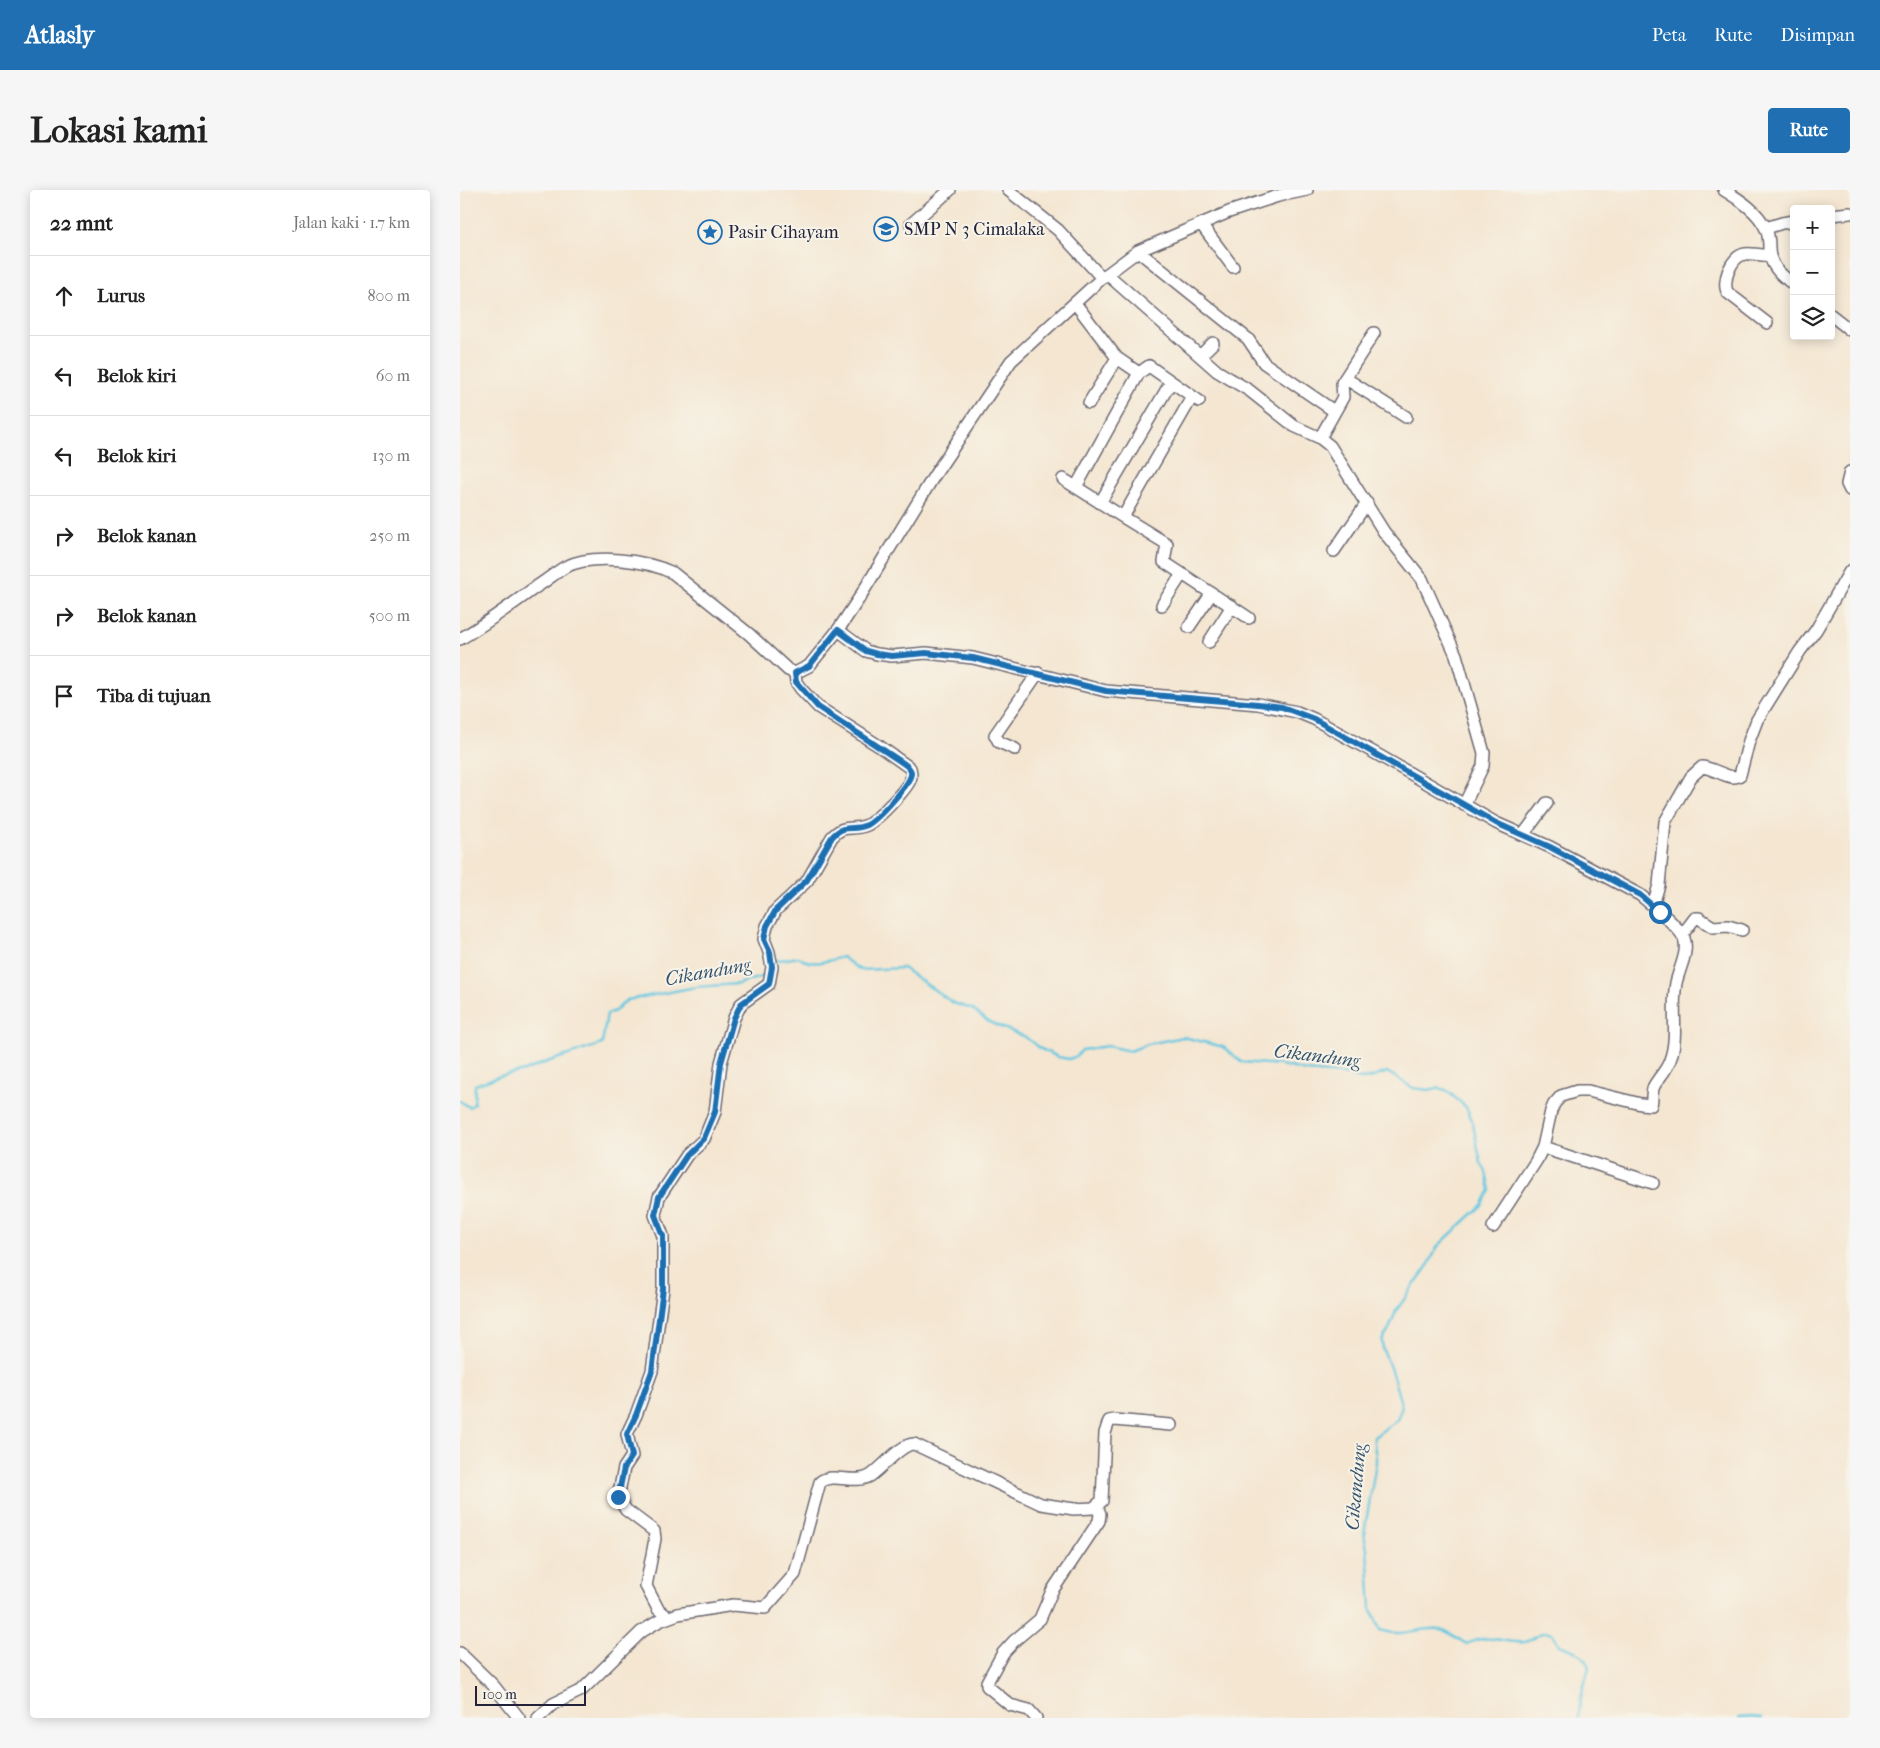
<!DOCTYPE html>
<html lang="id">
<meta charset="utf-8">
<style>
:root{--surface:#fff;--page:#f6f6f6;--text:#222;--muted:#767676;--line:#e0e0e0;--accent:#1f6fb2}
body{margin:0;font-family:"IM FELL French Canon",serif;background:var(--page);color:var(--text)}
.controls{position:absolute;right:15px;top:15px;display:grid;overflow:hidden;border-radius:5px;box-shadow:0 2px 12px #0003}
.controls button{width:45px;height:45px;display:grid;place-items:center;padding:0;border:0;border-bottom:1px solid var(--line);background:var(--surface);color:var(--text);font:25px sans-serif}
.scale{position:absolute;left:15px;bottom:12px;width:111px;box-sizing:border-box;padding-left:5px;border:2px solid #22223b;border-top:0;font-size:14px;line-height:18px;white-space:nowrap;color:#22223b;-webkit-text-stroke:4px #f7f3e8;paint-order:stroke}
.stop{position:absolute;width:15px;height:15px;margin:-11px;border:4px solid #1f6fb2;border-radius:50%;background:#fff}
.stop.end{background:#1f6fb2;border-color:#fff;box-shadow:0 1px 5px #0008}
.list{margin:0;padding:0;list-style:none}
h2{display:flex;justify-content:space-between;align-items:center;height:65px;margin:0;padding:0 20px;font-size:21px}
h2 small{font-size:16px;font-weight:400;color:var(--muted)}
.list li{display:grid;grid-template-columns:32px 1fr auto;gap:15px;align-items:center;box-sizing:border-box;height:80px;padding:0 20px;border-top:1px solid var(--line)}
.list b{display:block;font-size:19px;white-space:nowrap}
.list em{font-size:16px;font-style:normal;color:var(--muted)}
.icon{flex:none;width:28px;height:28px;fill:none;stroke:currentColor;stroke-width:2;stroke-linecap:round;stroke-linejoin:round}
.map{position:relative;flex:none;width:1390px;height:1528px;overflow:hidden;border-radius:5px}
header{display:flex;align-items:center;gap:30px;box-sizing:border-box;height:70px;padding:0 25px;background:var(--accent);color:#fff}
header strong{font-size:24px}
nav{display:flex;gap:28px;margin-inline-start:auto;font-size:18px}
.intro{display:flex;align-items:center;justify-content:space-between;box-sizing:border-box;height:120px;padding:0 30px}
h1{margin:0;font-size:35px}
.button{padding:12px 22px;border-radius:5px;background:var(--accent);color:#fff;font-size:18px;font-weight:700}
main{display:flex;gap:30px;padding:0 30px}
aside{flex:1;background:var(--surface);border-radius:5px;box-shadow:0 2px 12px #0003}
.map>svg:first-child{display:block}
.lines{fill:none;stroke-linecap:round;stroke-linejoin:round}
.stream{stroke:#63c7e0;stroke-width:2.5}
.minor-casing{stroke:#6c6770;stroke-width:14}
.minor{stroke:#fff;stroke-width:11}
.route{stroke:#1f6fb2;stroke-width:6}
.labels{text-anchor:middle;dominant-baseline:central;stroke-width:4;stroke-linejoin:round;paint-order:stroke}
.poi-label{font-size:18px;fill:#22223b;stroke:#f7f3e8;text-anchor:start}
.water-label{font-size:19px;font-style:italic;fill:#36546d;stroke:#f7f3e8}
</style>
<header>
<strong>Atlasly</strong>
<nav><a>Peta</a><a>Rute</a><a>Disimpan</a></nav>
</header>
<div class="intro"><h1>Lokasi kami</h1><a class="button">Rute</a></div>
<main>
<aside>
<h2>22 mnt<small>Jalan kaki · 1.7 km</small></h2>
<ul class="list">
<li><svg class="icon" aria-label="ahead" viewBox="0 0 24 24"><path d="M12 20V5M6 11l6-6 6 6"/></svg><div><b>Lurus</b></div><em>800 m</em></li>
<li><svg class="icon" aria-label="left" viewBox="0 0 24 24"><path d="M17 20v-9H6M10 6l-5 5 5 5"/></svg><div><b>Belok kiri</b></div><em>60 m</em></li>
<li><svg class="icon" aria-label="left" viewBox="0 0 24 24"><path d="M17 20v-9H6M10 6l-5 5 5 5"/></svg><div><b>Belok kiri</b></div><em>130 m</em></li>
<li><svg class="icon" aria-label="right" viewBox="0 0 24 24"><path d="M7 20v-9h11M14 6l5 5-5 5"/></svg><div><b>Belok kanan</b></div><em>250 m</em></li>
<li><svg class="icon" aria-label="right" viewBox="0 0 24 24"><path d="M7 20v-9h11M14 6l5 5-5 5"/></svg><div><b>Belok kanan</b></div><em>500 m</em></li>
<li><svg class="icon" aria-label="arrive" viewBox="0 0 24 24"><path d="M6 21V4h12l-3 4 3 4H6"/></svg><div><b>Tiba di tujuan</b></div></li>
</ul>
</aside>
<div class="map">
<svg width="1390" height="1528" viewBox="0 0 1390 1528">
<rect width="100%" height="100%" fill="#f7f3e8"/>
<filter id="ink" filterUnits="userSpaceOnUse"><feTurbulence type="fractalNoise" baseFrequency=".02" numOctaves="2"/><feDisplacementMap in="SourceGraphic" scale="10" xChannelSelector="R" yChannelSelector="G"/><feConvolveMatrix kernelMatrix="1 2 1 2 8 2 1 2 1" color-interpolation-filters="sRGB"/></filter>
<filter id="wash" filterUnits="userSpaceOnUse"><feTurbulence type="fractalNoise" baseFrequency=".0096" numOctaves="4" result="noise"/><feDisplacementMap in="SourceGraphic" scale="20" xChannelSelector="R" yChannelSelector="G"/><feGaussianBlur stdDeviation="1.12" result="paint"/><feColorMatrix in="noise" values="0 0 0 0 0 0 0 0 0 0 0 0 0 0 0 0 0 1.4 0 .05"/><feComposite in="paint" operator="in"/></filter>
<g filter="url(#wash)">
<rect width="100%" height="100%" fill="#f4e6d1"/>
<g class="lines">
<path class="stream" d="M 314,771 L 339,767 C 350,777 369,771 382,767 L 400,780 L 443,778 L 493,813 L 512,819 L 529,832 L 565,847 L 581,859 L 598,867 L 609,869 L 617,866 L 622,860 L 647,856 L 670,861 L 688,854 L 723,847 L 764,857 L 781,872 L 821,875 L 846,881 L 889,885 C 901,893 914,887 927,882 L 953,898 L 968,900 L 978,898 L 986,900 L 1006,917 L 1012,930 L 1021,973 L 1026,982 L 1030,1000 L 1022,1015 L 978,1056 L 969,1074 L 936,1121 L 930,1137 L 922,1151 L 923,1159 L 932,1183 L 942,1217 L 937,1230 L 914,1247 C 913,1257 917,1263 916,1273 L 904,1344 L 907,1359 L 911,1418 L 920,1440 C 944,1448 958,1437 979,1439 C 989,1440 998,1450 1007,1454 C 1029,1442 1041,1454 1064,1452 C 1073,1451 1080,1440 1089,1443 C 1094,1444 1097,1451 1099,1455 C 1114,1460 1122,1462 1129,1477 L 1121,1507 L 1118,1528
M 0,911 L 9,917 L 14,914 L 15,895 L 40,886 L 64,881 L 84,873 L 142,854 L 147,824 L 155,821 L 167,810 L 236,797 L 278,794 L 304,786 L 307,780
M 1279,1528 L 1291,1527 L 1302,1528"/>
</g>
</g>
<g filter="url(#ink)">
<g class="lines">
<g class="minor-casing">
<path id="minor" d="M 548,0 L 598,40 L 642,88
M 1264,0 C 1280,10 1298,21 1306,39 C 1309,45 1309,51 1309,58 C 1309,75 1321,85 1334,95
M 1371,25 L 1390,23
M 451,34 L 490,0
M 741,34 L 773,77
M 1306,38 L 1322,33 L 1334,31
M 678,61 L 788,149 L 804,173 L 874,221
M 647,84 L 757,181 L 790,201 L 834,236 L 860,248 L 870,256 L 924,342 L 962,389 L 996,465 L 1024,563 L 1023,576 L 1004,615
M 615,113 L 657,168 L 629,213
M 1371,125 L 1390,140
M 1307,133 L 1268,103 C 1261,93 1271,66 1285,64 C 1292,63 1302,65 1309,66
M 740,166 L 753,153
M 657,168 L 679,183 L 689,176 L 739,211
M 885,188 L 946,227
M 860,248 L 883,207 L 882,193 L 914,143
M 1390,282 L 1387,294 L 1390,300
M 603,289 L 663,327 L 732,207
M 616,297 L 679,183
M 640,313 L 711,192
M 663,327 L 707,354 L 704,372 L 789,428
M 874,361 L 907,313
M 702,415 L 722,384
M 729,437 L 752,403
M 378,440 L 406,461 L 417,464 L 432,466 L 466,463 L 513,468 L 646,501 L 798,514 L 837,522 L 854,529 L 920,566 L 1036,633 L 1090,657 L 1180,705 C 1190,713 1219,737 1224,748 C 1229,762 1219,779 1216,793 C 1211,818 1219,846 1210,870 C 1207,880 1199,887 1194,896 C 1191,902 1193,908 1191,915 L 1181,914 L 1128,901 L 1117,901 L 1101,906 L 1094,914 L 1091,921 L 1083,957 L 1076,971 L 1033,1037
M 0,449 C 27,433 51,415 76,397 C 86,391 95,383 105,377 C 133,363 186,370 213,383 L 289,444 L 328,480 L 335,483 L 349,476 L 378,440 L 398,410 L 474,286 L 551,171 L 642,88 L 678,61 L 769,22 L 818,6 L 847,0
M 749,452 L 772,416
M 555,559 L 539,552 L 535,545 L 578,483
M 1063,645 L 1087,613
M 1193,715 L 1199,695 L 1205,632 L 1231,587 L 1242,577 C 1255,578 1271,592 1280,585 L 1289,551 L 1297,530 L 1340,461 L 1356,440 L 1390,381
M 1222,745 L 1235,728 L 1239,728 L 1253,737 L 1268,736 L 1282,740
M 1083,957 L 1193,993
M 208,1427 L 198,1419 L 186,1396 L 195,1349 L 194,1341 L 166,1320 L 158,1307 L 164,1278 L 172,1266 L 167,1244 L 176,1225 L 192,1181 L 203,1099 L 203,1046 L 195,1025 L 199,1007 L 227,965 L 244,949 L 255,922 L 261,873 L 274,828 L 281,814 L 309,794 L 312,777 L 309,762 L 304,749 L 307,736 L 316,720 L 347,691 L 372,647 C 386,632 392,642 407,635 C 417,630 446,600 450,590 C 452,585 451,583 450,578 L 419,556 L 358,517 L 341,499 L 336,492 L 335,483
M 0,1463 L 33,1495 L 59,1528
M 78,1528 L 93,1514 L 122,1500 L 181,1442 L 199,1431 L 218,1424 L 273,1415 L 305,1418 L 335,1384 L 360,1292 C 373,1282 395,1295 410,1286 C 421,1279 442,1253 454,1254 L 581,1314 L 614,1319 L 633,1318 L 642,1311 L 645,1243 L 649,1231 L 654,1230 L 711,1235
M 576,1528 L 569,1520 L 550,1515 L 527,1496 L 527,1492 L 543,1463 L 554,1451 L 580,1429 L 592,1401 L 639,1331 L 640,1324 L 637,1316"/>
</g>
<use href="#minor" class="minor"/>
</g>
</g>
<g class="lines" filter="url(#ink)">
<path class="route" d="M 158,1307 L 164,1278 L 172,1266 L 167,1244 L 176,1225 L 192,1181 L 203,1099 L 203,1046 L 195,1025 L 199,1007 L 227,965 L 244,948 L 255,922 L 261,873 L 274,828 L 281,814 L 309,794 L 312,777 L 310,762 L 304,749 L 307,736 L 316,720 L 347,690 L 372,647 C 386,632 392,642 407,635 C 417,630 453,592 451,582 C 450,577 444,574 440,571 L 358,517 L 336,492 L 335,483 L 349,476 L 378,440 L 406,461 L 417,464 L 432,466 L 466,463 L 513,468 L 646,501 L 798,514 L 822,517 L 854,529 L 1036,633 L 1090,657 L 1180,705 L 1200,722"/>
</g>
<defs>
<g id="school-ring" transform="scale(1.25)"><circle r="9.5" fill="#f7f3e8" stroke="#1f6fb2" stroke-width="1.5"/><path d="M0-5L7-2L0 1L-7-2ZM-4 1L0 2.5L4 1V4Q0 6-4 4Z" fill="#1f6fb2"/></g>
<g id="sight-ring" transform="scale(1.25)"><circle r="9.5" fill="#f7f3e8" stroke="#1f6fb2" stroke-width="1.5"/><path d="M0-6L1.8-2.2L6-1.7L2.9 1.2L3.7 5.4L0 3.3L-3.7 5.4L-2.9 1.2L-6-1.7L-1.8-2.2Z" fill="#1f6fb2"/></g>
</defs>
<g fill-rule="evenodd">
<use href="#school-ring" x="426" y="39"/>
<use href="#sight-ring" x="250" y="42"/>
</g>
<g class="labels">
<g class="poi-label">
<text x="444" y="39">SMP N 3 Cimalaka</text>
<text x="268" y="42">Pasir Cihayam</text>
</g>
<g class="water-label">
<text transform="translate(248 782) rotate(-10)">Cikandung</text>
<text transform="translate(857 866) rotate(7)">Cikandung</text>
<text transform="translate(896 1297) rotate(-85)">Cikandung</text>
</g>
</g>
</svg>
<div class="controls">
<button>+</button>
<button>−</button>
<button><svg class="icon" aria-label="layers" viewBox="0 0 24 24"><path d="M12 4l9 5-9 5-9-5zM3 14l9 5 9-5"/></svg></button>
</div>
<div class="scale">100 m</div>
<div class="stop" style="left:1200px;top:722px"></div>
<div class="stop end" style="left:158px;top:1307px"></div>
</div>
</main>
